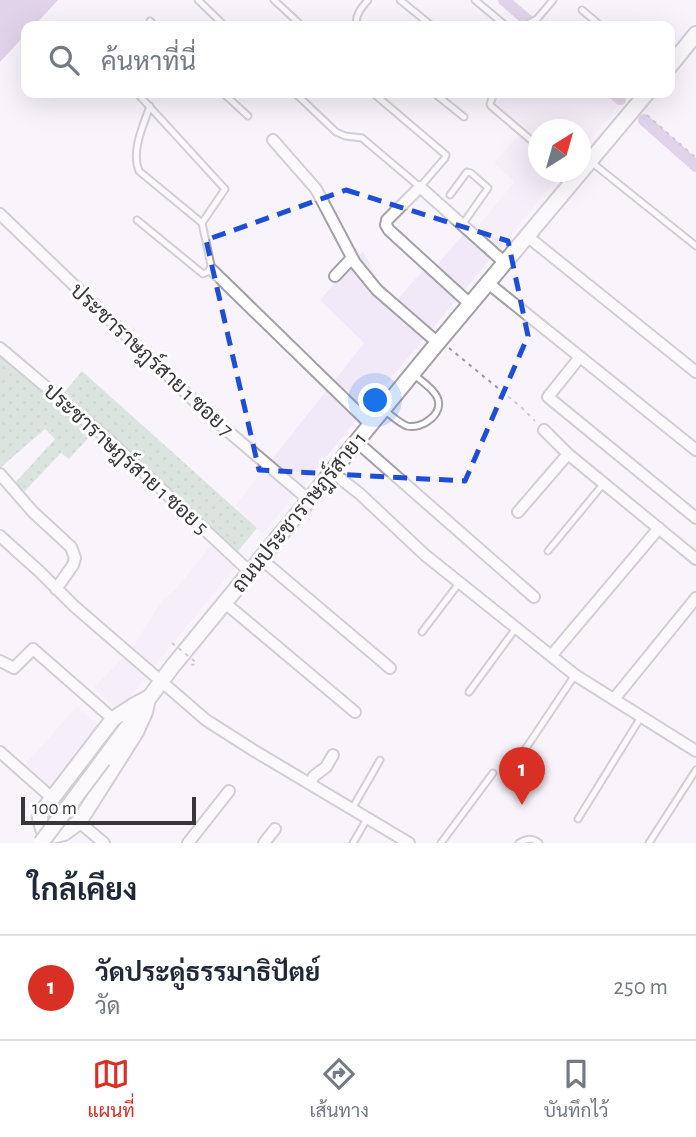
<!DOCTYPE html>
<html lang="th">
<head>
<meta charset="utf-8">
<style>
  body { margin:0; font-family:"Alegreya Sans",Sarabun,sans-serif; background:#f6f6f7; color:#1f2937 }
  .compass { position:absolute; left:528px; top:119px; width:63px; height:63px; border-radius:50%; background:#fff; box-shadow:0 7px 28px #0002; rotate:37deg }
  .scale { position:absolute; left:21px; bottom:18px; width:175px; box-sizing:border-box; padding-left:7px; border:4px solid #383639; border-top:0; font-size:19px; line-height:24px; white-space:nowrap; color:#383639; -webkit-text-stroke:5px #fff; paint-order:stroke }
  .you { position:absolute; left:376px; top:401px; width:24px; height:24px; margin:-18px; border:5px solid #fff; border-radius:50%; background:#1a73e8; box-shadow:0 0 0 10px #1a73e833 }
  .badge { display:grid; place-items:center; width:46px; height:46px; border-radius:50%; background:#d93025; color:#fff; font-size:23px; font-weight:700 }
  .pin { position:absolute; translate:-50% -58px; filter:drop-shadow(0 2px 4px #0008) }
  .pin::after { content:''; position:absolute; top:37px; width:24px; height:21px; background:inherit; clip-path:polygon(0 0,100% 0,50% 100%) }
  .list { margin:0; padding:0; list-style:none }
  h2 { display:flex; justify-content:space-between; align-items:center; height:91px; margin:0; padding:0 28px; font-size:30px }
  h2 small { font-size:23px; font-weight:400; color:#747a83 }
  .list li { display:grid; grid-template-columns:46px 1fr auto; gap:21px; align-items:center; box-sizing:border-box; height:105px; padding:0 28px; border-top:2px solid #e0e1e3 }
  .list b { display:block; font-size:26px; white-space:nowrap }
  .list p { margin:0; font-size:23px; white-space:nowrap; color:#747a83 }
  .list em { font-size:23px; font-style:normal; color:#747a83 }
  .icon { flex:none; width:38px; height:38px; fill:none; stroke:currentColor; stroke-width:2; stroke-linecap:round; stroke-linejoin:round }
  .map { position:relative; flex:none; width:696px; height:843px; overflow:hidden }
  .search { position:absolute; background:#fff; box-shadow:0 7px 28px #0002; left:21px; right:21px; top:21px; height:77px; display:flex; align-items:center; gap:18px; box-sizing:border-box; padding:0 24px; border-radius:14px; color:#747a83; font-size:26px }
  .sheet { height:196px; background:#fff }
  nav { display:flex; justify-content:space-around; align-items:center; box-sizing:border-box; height:98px; border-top:2px solid #e0e1e3; background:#fff; font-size:19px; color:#747a83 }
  nav a { display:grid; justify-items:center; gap:4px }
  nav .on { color:#d93025 }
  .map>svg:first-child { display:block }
  .built { fill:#f2e9f8 }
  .grass { fill:url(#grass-dots) }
  .water { fill:#c4acd3 }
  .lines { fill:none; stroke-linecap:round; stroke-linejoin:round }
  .canal { stroke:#c4acd3; stroke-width:12 }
  .service-casing { stroke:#a4a0a7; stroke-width:9 }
  .minor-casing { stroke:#a4a0a7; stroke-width:14 }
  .secondary-casing { stroke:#a4a0a7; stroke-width:18 }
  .path { stroke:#9b979d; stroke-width:2; stroke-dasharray:3.5 5; stroke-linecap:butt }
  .service { stroke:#fff; stroke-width:5 }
  .minor { stroke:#fff; stroke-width:10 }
  .secondary { stroke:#fff; stroke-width:14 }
  .secondary-bridge-casing { stroke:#a4a0a7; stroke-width:18; stroke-linecap:butt }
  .path-bridge { stroke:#9b979d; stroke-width:2; stroke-dasharray:3.5 5; stroke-linecap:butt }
  .secondary-bridge { stroke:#fff; stroke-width:14 }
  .marked { fill:none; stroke:#1d4ed8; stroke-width:5; stroke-dasharray:14 9; stroke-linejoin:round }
  .labels { text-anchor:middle; stroke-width:6; stroke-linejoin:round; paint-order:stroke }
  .street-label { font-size:21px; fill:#383639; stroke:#fff }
</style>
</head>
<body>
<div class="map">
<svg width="696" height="843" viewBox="0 0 696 843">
  <defs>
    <pattern id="grass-dots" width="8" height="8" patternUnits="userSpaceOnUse" patternTransform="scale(1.75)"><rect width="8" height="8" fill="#b9d1be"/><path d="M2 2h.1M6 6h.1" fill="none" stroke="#a0b4a4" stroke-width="1.8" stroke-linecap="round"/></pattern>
  </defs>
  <rect width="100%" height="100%" fill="#f9f4fc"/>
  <path class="built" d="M 505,93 L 609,93 L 621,103 L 581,151 L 580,130 L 538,130 L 538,172 L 563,172 L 376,396 L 263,534 L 235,506 L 364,343 L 320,300 L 363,251 L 380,284 L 397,300 L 431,261 L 437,265 L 469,227 L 474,231 L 514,182 L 494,163 L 523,130 L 495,105 Z
    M 212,544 L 236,566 L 117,713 L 94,687 L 131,650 L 162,600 L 175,590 Z
    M 77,706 L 101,728 L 52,795 L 22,768 Z"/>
  <path class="grass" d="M 9,346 L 63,394 L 82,371 L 257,528 L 230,561 L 93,433 L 69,459 L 61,453 L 24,492 L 15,483 L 55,439 L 45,429 L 0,468 L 0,357 Z"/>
  <path class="water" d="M 0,0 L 58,0 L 34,26 L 26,26 L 26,34 L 0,62 Z"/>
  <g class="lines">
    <path class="canal" d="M 504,0 L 534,26
      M 613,93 L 620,99
      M 644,120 L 696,166"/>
    <defs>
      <path id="service" d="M 198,0 L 225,26
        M 274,0 L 302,26
        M 400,0 L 432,26
        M 475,0 L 505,25 L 512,26
        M 582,10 L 601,26
        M 150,21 L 155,26
        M 357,26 C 354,16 362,7 368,0
        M 524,26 L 537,19 L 553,0
        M 223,93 L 248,116
        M 295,93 L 336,132 L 345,136 L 362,138 L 420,187 L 445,158 L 446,155 L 373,93
        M 434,93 L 464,117
        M 494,93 L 490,104 L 491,106 L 538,146
        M 150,106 C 143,126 131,151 139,171 L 202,223
        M 590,161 L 696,246
        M 450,195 L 467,172 L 471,173 L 488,188 L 462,225
        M 137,220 L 203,274 L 212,270 L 202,223 L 225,189 L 137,93
        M 384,410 C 391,415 399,423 407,426 C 422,430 445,413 437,397 C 432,387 421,381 413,374
        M 548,551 L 604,483
        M 422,632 L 460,582
        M 469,692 L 516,628
        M 518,760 L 575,675
        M 352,809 L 380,760
        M 578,819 L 641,717
        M 353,843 L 367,819
        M 441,843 L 493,773
        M 519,843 C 526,839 532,837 539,843
        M 649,843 L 696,770"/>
      <path id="minor" d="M 273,140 L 316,189 L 355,263 L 377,290 L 438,343
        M 0,214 L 209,415 L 309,500
        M 527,236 L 696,372
        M 212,270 L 371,425
        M 335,276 L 352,258
        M 488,283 L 696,450
        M 470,304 L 389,230 L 386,225 L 387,220 L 420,187 L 505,263
        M 0,348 L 110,441 L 250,572
        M 580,357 L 548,397 L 696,518
        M 544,430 L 568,454 L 696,559
        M 357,442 L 534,597
        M 332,472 L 360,494 L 425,555 L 575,675 L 696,751
        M 0,474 L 33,512 L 71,547 L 75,558 L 73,565 L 56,589
        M 518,512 L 568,454
        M 0,536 L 40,572 L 74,606 L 206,720 L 253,750 L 409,843
        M 261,559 L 390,668
        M 225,603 L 355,712
        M 551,656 L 659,528
        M 0,661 L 14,668 L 33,649 L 113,719
        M 614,699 L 696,598
        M 0,752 L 52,798
        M 310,784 L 314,776 L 326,767 L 333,755
        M 79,822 L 104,843
        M 188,843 L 229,791
        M 264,843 L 275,829"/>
      <path id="secondary" d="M 670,66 L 696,34
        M 148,698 L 145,712 L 136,732 L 79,822 L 64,833 L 52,836 L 43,829 L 40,818 L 41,813 L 113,719 L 133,706 Z
        M 103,760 L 172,667 L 435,346 L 647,93"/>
    </defs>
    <use href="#service" class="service-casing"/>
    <use href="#minor" class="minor-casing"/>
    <use href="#secondary" class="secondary-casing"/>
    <path class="path" d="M 647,115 L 696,158
      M 449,348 L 521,407 L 535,421
      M 191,665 L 198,664"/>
    <use href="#service" class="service"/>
    <use href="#minor" class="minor"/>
    <use href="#secondary" class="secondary"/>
    <defs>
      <path id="secondary-bridge" d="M 41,843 L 103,760"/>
    </defs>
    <use href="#secondary-bridge" class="secondary-bridge-casing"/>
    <path class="path-bridge" d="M 172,643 L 198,664"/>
    <use href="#secondary-bridge" class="secondary-bridge"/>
  </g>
  <path d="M0 0H696V843H0ZM 346,190 L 508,241 L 528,336 L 465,481 L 259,470 L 206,240 Z" fill="#f9f4fc" fill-opacity=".55" fill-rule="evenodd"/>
  <path class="marked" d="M 346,190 L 508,241 L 528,336 L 465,481 L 259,470 L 206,240 Z"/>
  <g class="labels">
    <g class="street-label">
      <text transform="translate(152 360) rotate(43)" y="7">ประชาราษฎร์สาย 1 ซอย 7</text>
      <text transform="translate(126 459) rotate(42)" y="7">ประชาราษฎร์สาย 1 ซอย 5</text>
      <text transform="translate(299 512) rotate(-51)" y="7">ถนนประชาราษฎร์สาย 1</text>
    </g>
  </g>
</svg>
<svg class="compass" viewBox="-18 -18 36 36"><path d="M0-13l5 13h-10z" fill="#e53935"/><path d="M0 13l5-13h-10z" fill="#747a83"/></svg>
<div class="scale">100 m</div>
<div class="you"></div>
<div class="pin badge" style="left:522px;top:805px">1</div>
<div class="search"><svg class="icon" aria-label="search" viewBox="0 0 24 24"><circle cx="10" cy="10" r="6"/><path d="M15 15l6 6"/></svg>ค้นหาที่นี่</div>
</div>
<section class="sheet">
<h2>ใกล้เคียง<small></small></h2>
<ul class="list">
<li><span class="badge">1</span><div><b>วัดประดู่ธรรมาธิปัตย์</b><p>วัด</p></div><em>250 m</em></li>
</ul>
</section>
<nav>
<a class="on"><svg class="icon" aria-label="map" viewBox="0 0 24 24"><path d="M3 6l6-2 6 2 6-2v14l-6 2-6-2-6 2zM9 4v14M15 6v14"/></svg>แผนที่</a>
<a><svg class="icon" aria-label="directions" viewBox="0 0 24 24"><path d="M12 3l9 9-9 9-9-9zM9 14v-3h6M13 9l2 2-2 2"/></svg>เส้นทาง</a>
<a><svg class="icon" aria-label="saved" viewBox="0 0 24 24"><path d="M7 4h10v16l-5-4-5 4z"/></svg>บันทึกไว้</a>
</nav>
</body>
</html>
